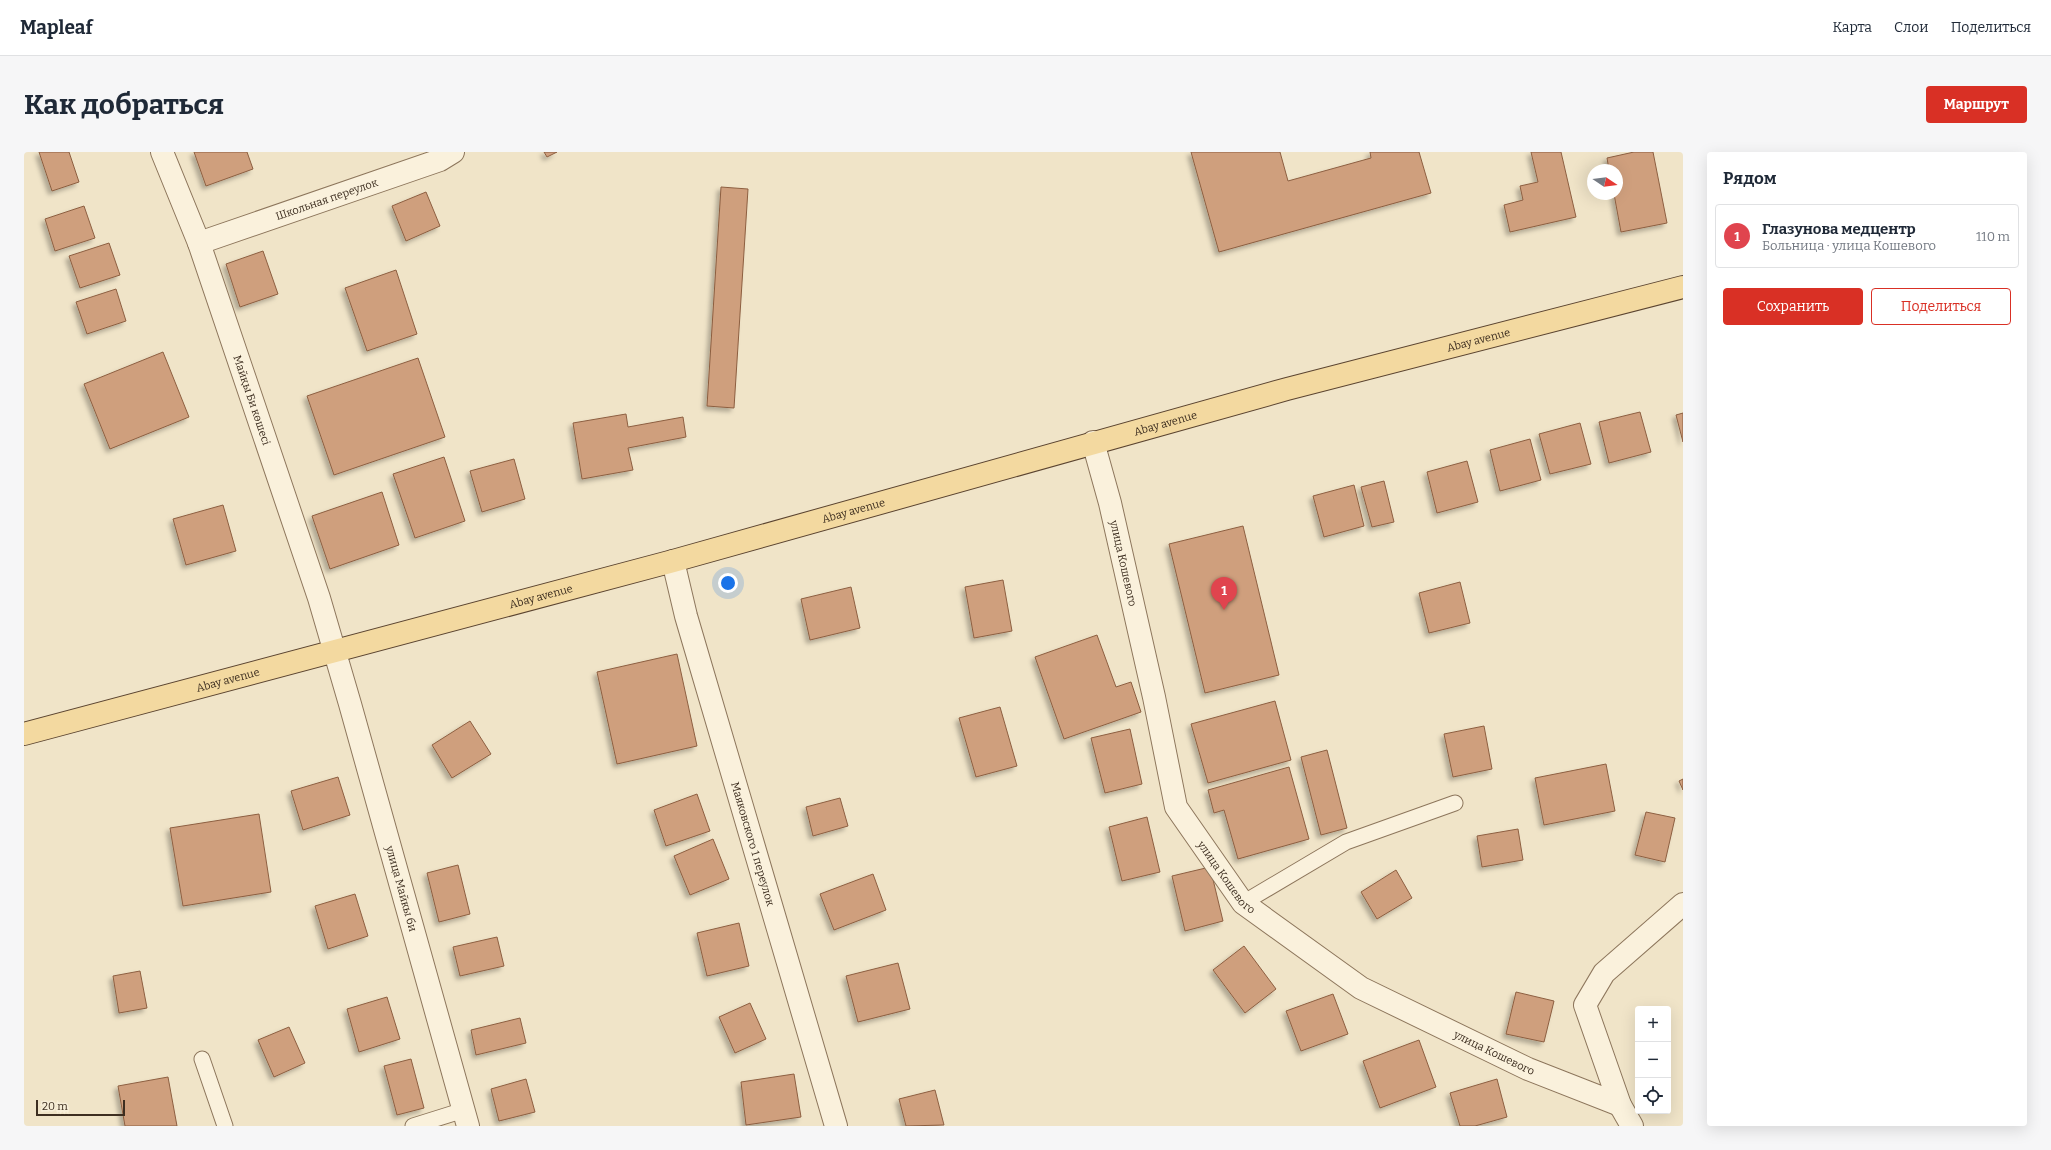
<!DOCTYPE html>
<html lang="ru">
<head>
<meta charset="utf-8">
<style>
  body { margin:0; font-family:Bitter,serif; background:#f6f6f7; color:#1f2937 }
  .controls { position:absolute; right:12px; bottom:12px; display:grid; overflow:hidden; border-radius:4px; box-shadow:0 4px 16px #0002 }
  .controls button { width:36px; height:36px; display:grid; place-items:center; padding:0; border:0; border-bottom:1px solid #e0e1e3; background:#fff; color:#1f2937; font:20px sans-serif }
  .compass { position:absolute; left:1563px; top:12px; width:36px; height:36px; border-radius:50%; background:#fff; box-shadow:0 4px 16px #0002; rotate:103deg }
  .scale { position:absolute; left:12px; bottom:10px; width:89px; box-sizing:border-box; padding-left:4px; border:2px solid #3d2e20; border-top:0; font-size:11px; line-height:14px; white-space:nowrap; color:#3d2e20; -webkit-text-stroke:3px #f7eed8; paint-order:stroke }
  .you { position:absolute; left:704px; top:431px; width:14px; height:14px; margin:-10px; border:3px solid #fff; border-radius:50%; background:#1a73e8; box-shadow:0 0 0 6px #1a73e833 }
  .badge { display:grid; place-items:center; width:26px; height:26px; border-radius:50%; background:#d93025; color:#fff; font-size:13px; font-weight:700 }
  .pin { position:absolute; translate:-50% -33px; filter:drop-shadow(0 1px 2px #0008) }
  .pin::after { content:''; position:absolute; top:21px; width:14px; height:12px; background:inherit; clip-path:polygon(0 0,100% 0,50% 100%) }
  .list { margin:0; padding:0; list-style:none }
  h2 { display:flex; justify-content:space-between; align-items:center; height:52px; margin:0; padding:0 16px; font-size:17px }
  h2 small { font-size:13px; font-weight:400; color:#747a83 }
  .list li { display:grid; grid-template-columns:26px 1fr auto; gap:12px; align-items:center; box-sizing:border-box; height:64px; margin:0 8px 8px; padding:0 8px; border:1px solid #e0e1e3; border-radius:4px }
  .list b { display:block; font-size:15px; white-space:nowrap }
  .list p { margin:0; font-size:13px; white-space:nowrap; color:#747a83 }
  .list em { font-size:13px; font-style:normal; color:#747a83 }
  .actions { display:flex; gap:8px; padding:12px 16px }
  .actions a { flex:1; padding:9px 0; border:1px solid #d93025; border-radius:4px; text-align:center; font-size:14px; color:#d93025 }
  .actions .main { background:#d93025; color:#fff }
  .icon { flex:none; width:22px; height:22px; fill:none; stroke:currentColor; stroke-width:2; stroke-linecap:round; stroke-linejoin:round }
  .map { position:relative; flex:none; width:1659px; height:974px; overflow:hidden; border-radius:4px }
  header { display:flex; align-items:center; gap:24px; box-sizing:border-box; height:56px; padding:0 20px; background:#fff; border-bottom:1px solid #e0e1e3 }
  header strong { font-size:19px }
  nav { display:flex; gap:22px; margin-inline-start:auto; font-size:14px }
  .intro { display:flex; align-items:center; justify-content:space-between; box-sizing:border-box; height:96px; padding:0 24px }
  h1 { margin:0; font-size:28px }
  .button { padding:10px 18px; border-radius:4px; background:#d93025; color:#fff; font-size:14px; font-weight:700 }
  main { display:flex; gap:24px; padding:0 24px }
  aside { flex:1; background:#fff; border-radius:4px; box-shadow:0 4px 16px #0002 }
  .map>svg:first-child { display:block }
  .building { fill:#cf9f7d; stroke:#8d5f41; filter:url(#shadow) }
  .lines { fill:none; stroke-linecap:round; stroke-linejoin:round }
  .service-casing { stroke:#8d765c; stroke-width:17 }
  .minor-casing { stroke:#8d765c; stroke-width:24 }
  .primary-casing { stroke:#5b4430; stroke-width:24 }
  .service { stroke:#faf1dc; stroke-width:15 }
  .minor { stroke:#faf1dc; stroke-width:22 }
  .primary { stroke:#f3d9a0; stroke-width:22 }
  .labels { text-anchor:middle; stroke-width:4; stroke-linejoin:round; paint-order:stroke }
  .street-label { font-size:11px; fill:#3d2e20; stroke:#f7eed8 }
</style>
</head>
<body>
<header>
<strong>Mapleaf</strong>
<nav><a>Карта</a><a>Слои</a><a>Поделиться</a></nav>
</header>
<div class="intro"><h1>Как добраться</h1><a class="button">Маршрут</a></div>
<main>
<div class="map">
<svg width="1659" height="974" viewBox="0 0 1659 974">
  <defs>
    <filter id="shadow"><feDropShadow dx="-3.5" dy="3.5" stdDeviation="2" flood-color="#0004"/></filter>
  </defs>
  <rect width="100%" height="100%" fill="#f0e4c8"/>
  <path class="building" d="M 15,0 L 45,0 L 55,30 L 28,39 Z
    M 170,0 L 223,0 L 229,17 L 182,34 Z
    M 520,0 L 533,0 L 523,5 Z
    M 1167,0 L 1256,0 L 1264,29 L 1347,6 L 1346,0 L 1395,0 L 1407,41 L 1195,100 Z
    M 1507,0 L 1537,0 L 1552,65 L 1486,80 L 1480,53 L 1499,48 L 1496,34 L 1514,30 Z
    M 1610,0 L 1629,0 L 1643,71 L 1597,80 L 1590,42 L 1593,42 L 1593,18 L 1585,18 L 1583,6 Z
    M 697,35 L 724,37 L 710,256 L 683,254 Z
    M 402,40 L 416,74 L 382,89 L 368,54 Z
    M 60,54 L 71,86 L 31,99 L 21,67 Z
    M 85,91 L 96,123 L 56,136 L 45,104 Z
    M 239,99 L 254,142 L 216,155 L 202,112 Z
    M 372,118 L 393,182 L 343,199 L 321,136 Z
    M 92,137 L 102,169 L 63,182 L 52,150 Z
    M 139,200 L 165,265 L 86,297 L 60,232 Z
    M 394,206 L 421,285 L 310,323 L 283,244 Z
    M 1616,260 L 1627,300 L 1585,311 L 1575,270 Z
    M 1659,261 L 1659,290 L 1652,263 Z
    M 602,262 L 604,275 L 659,265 L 662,285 L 604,296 L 609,318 L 558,327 L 549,271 Z
    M 1556,271 L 1567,312 L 1526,322 L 1515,282 Z
    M 1506,287 L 1517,328 L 1476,339 L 1466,298 Z
    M 420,305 L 441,369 L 391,386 L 369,322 Z
    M 490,307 L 501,347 L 458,360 L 446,319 Z
    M 1443,309 L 1454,350 L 1413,361 L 1403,320 Z
    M 1360,329 L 1370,370 L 1348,375 L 1337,335 Z
    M 1330,333 L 1340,374 L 1300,385 L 1289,344 Z
    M 358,340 L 375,393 L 306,417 L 288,364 Z
    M 199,353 L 212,399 L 162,413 L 149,367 Z
    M 1219,374 L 1255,523 L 1181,541 L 1145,392 Z
    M 979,428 L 988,479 L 950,486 L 941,435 Z
    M 1436,430 L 1446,471 L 1405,481 L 1395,441 Z
    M 827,435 L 836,476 L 786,488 L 777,447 Z
    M 1073,483 L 1092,535 L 1107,530 L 1117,560 L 1040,587 L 1011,505 Z
    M 653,502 L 673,594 L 593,612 L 573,520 Z
    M 1251,549 L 1267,608 L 1184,631 L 1167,572 Z
    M 976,555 L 993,614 L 952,625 L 935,566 Z
    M 446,569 L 467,602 L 428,626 L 408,593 Z
    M 1460,574 L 1468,617 L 1429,625 L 1420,582 Z
    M 1106,577 L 1118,632 L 1081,641 L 1067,586 Z
    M 1303,598 L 1323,676 L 1297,683 L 1277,605 Z
    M 1582,612 L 1591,659 L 1520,673 L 1511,626 Z
    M 1265,615 L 1285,687 L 1214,707 L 1200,658 L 1190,661 L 1184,638 Z
    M 314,625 L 326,663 L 279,678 L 267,639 Z
    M 1659,627 L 1659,638 L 1655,629 Z
    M 673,642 L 686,679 L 642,694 L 630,658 Z
    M 816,646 L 824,674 L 789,684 L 782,655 Z
    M 1622,660 L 1651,666 L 1641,710 L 1611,703 Z
    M 235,662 L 247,740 L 159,754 L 146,676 Z
    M 1123,665 L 1136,720 L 1098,729 L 1085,675 Z
    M 1494,677 L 1499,708 L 1458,715 L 1453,684 Z
    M 689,687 L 705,727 L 666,743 L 650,704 Z
    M 434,713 L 446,762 L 415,770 L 403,721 Z
    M 1186,715 L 1199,769 L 1161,779 L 1148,724 Z
    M 1372,718 L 1388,746 L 1353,767 L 1337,740 Z
    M 849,722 L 862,758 L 810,778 L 796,742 Z
    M 331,742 L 344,784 L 304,797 L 291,754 Z
    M 715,771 L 725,814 L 683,824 L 673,781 Z
    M 473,785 L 480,814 L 436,824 L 429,795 Z
    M 1220,794 L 1252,837 L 1221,861 L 1189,818 Z
    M 874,811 L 886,857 L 834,870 L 822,824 Z
    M 116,819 L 123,856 L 95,861 L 89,824 Z
    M 1492,840 L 1530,849 L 1520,890 L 1482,882 Z
    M 1309,842 L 1324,882 L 1277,899 L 1262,859 Z
    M 363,845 L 376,887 L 335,900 L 323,857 Z
    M 726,851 L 742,887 L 711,901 L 695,865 Z
    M 496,866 L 502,891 L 452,903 L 447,878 Z
    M 265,875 L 281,911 L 250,925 L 234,888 Z
    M 1395,888 L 1412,935 L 1356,956 L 1339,909 Z
    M 387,907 L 400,956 L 373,963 L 360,914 Z
    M 770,922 L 777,965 L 722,973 L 717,930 Z
    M 144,925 L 153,974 L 101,974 L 94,934 Z
    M 502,927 L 511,960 L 475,969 L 467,937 Z
    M 1473,927 L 1483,965 L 1451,974 L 1436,974 L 1426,941 Z
    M 911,938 L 920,973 L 882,974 L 875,947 Z"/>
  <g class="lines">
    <defs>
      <path id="service" d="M 1219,751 L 1322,690 L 1431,651
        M 178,907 L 201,974
        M 389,974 L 440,958"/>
      <g id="minor">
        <path id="s1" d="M 138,0 L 175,91 L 295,446 L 326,552 L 444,974"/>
        <path id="s2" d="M 175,91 L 416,8 L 429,0"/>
        <path id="s3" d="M 1069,290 L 1086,351 L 1130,545 L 1152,655 L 1219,751 L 1337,836 L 1504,917 L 1596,953 L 1561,853 L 1580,821 L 1659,752"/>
        <path id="s4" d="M 649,409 L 662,464 L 812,974"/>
        <path d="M 1596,953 L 1608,974"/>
      </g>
      <g id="primary">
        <path id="s5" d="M 0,582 L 649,409 L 1263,237 L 1659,135"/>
      </g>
    </defs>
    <use href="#service" class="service-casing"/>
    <use href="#minor" class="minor-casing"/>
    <use href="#primary" class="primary-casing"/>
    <use href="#service" class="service"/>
    <use href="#minor" class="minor"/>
    <use href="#primary" class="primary"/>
  </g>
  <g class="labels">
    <g class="street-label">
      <text dy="4" stroke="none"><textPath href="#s2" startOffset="135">Школьная переулок</textPath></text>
      <text dy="4" stroke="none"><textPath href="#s5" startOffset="1507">Abay avenue</textPath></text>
      <text dy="4" stroke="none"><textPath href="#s1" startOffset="264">Майқы Би көшесі</textPath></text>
      <text dy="4" stroke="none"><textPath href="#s5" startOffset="1183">Abay avenue</textPath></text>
      <text dy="4" stroke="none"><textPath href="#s5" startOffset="859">Abay avenue</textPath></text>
      <text dy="4" stroke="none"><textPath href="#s3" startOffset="125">улица Кошевого</textPath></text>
      <text dy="4" stroke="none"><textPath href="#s5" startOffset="535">Abay avenue</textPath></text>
      <text dy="4" stroke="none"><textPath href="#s5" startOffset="211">Abay avenue</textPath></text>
      <text dy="4" stroke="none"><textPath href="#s4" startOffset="294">Маяковского 1 переулок</textPath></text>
      <text dy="4" stroke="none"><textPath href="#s3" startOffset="461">улица Кошевого</textPath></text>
      <text dy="4" stroke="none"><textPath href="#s1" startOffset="775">улица Майкы би</textPath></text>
      <text dy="4" stroke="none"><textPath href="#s3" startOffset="785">улица Кошевого</textPath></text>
    </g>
  </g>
</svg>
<div class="controls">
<button>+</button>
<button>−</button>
<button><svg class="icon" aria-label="locate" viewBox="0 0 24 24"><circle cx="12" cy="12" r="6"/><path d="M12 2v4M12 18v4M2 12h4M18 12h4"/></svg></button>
</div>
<svg class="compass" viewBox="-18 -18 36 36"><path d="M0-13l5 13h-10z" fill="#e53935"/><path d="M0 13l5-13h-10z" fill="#747a83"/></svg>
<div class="scale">20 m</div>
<div class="you"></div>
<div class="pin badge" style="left:1200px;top:458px;background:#e0444e">1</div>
</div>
<aside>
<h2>Рядом<small></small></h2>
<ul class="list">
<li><span class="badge" style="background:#e0444e">1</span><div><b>Глазунова медцентр</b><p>Больница · улица Кошевого</p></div><em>110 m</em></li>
</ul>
<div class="actions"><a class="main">Сохранить</a><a>Поделиться</a></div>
</aside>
</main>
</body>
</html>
